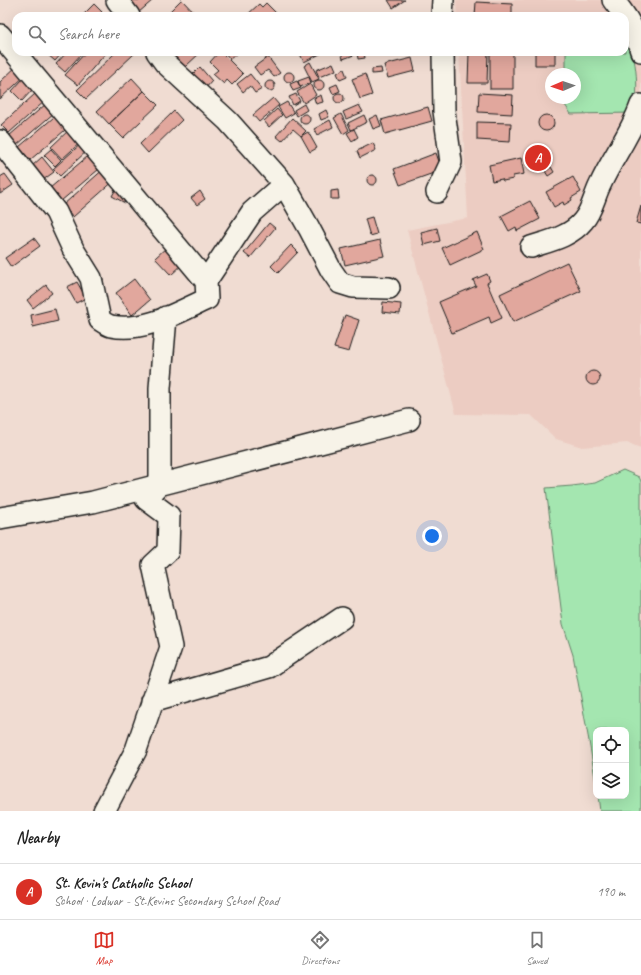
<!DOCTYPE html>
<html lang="en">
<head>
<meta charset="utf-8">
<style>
  body { margin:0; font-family:Caveat,sans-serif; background:#f6f6f6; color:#222 }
  .controls { position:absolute; right:12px; bottom:12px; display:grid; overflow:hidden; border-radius:8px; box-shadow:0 4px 16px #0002 }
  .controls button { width:36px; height:36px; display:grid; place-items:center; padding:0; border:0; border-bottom:1px solid #e0e0e0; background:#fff; color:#222; font:20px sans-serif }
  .compass { position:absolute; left:545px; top:68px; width:36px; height:36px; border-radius:50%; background:#fff; box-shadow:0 4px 16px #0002; rotate:268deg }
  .you { position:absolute; left:432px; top:536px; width:14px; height:14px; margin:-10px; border:3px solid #fff; border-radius:50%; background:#1a73e8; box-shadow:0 0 0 6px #1a73e833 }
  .badge { display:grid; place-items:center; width:26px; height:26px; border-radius:50%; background:#d93025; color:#fff; font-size:13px; font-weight:700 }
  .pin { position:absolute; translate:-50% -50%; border:2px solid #fff; box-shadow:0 1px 4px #0006 }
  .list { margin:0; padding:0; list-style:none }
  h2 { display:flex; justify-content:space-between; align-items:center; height:52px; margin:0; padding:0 16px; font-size:17px }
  h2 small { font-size:13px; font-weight:400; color:#767676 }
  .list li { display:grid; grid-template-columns:26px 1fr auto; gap:12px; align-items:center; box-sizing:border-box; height:56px; padding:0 16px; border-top:1px solid #e0e0e0 }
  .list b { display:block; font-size:15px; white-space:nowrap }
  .list p { margin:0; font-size:13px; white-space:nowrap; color:#767676 }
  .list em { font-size:13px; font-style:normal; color:#767676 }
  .icon { flex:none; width:22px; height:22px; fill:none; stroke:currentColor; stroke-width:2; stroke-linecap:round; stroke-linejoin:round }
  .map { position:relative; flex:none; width:641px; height:811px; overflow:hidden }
  .search { position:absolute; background:#fff; box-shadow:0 4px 16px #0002; left:12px; right:12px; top:12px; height:44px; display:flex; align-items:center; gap:10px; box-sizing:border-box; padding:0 14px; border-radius:12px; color:#767676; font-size:15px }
  .sheet { height:108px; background:#fff }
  nav { display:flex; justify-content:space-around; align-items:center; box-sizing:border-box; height:56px; border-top:1px solid #e0e0e0; background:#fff; font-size:11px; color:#767676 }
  nav a { display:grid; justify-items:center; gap:2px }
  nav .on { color:#d93025 }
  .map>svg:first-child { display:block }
  .built { fill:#ecccc2; fill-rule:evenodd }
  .green { fill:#a4e6b0; stroke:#608166 }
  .building { fill:#e1a79d; stroke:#1c1c1c }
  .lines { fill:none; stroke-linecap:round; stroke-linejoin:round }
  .minor-casing { stroke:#1c1c1c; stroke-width:24 }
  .minor { stroke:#f7f3e8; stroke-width:21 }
</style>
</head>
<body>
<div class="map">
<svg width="641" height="811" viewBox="0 0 641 811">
  <rect width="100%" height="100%" fill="#f0dcd2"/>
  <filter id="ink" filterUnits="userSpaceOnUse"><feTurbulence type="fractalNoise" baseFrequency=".025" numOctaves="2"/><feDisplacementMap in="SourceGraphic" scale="8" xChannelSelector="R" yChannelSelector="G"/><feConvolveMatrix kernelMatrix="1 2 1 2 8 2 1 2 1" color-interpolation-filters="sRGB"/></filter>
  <g filter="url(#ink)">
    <path class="built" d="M 456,0 L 641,0 L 641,448 L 627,443 L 582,447 L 556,439 L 531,415 L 456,414 L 407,230 L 468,218 L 459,52 L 625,52 L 625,16 L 457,16 ZM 551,74 L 575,74 L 575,98 L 551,98 Z"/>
    <path class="green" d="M 625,28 C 635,53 641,87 633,113 L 571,114 L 565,105 L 565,98 L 575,98 L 575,74 L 566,74 L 566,52 L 625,52 Z
      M 623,470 L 639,477 L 641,481 L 641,811 L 600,811 L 598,796 L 626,796 L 626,730 L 596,730 L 596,784 L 589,741 L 573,655 L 563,624 L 546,488 L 572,486 L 595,483 Z"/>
    <path class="building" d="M 128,0 L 153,0 L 138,13 Z
      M 181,0 L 182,0 L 197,16 L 175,16 L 170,11 Z
      M 388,0 L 405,0 L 393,8 Z
      M 476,2 L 512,4 L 512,16 L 475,16 Z
      M 266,3 L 279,16 L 246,16 L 259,4 L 262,7 Z
      M 94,4 L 102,12 L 98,16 L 82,16 Z
      M 48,52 L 63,52 L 55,61 L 47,54 Z
      M 67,52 L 83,52 L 65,72 L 56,64 Z
      M 86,52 L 107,52 L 78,85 L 65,75 Z
      M 116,52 L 132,52 L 134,54 L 86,99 L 77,90 Z
      M 170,52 L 201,52 L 185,67 Z
      M 219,52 L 221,52 L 243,74 L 232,85 L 227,80 L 224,84 L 213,74 L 218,70 L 210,62 Z
      M 224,52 L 239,52 L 230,59 Z
      M 299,52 L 324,52 L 304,62 Z
      M 341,52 L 353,52 L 354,55 L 343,59 Z
      M 357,52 L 364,52 L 365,58 L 358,59 Z
      M 469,52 L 488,52 L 487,83 L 468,83 Z
      M 490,52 L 513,52 L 513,89 L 490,89 Z
      M 535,52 L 555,52 L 555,65 L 535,65 Z
      M 268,57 L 280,73 L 274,77 L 268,70 L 260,75 L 254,67 Z
      M 412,58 L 415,71 L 388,78 L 384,65 Z
      M 310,62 L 319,79 L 312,82 L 304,66 Z
      M 20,63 L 28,73 L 0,99 L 0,82 Z
      M 333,63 L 336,70 L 319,77 L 316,70 Z
      M 200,67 L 212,81 L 204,90 L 191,76 Z
      M 33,68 L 44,77 L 22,101 L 12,91 Z
      M 381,68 L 382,73 L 372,74 L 372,69 Z
      M 344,69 L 347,77 L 340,80 L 337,73 Z
      M284 77a5 5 0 1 1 10 0a5 5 0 1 1-10 0Z
      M 250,74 L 262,89 L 255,93 L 250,86 L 243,92 L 237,84 Z
      M 365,74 L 372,95 L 360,99 L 352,79 Z
      M 309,77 L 311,83 L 300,87 L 298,81 Z
      M 132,78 L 144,91 L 109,124 L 97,111 Z
      M314 85a5 5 0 1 1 10 0a5 5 0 1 1-10 0Z
      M 297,81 L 301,88 L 293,91 L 290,84 Z
      M265 86a5 5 0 1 1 10 0a5 5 0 1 1-10 0Z
      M 47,83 L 55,92 L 9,133 L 1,125 Z
      M 310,84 L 316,95 L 304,103 L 297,92 Z
      M 337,84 L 340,91 L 333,94 L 330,87 Z
      M 144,91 L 158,105 L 123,138 L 109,124 Z
      M 479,93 L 513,95 L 512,114 L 478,112 Z
      M334 98a5 5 0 1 1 10 0a5 5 0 1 1-10 0Z
      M 296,94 L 300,101 L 293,105 L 289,97 Z
      M 321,95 L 323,102 L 316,104 L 314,98 Z
      M 54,97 L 62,106 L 17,145 L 9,136 Z
      M 273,98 L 279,105 L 259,122 L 253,115 Z
      M 287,102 L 294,113 L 285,118 L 278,107 Z
      M 304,104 L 307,110 L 297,116 L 294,110 Z
      M 359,105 L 363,112 L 346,119 L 343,112 Z
      M 67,106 L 78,119 L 30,160 L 19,147 Z
      M 428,107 L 432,121 L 385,134 L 381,120 Z
      M 277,109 L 282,115 L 269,127 L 264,121 Z
      M 326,110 L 329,117 L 321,120 L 319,114 Z
      M 174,111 L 182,120 L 148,153 L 140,144 Z
      M 341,114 L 349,130 L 343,134 L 334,118 Z
      M300 119a5 5 0 1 1 10 0a5 5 0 1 1-10 0Z
      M 364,115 L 367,122 L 351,130 L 348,123 Z
      M 377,115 L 381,126 L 373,129 L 369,119 Z
      M538 123a8 8 0 1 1 16 0a8 8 0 1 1-16 0Z
      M 292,118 L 306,131 L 301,136 L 293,129 L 282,141 L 276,136 Z
      M 330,120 L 333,127 L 317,135 L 314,129 Z
      M 477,122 L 511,123 L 510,142 L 477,140 Z
      M 71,128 L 82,141 L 62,159 L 51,147 Z
      M 354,129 L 358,137 L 352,141 L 347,133 Z
      M 308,132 L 317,148 L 310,152 L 301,136 Z
      M 84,141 L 90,148 L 60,176 L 53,169 Z
      M 373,143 L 376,150 L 360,158 L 357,151 Z
      M 100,146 L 111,159 L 61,201 L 50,188 Z
      M 51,149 L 61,160 L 55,166 L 44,155 Z
      M 436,153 L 442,170 L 400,185 L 394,169 Z
      M 42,157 L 54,172 L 43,180 L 32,166 Z
      M 521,158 L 524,174 L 513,176 L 513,179 L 503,181 L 502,179 L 492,181 L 489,165 Z
      M 114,160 L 124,172 L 73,217 L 63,205 Z
      M 551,167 L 554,172 L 548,176 L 545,171 Z
      M 5,174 L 13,185 L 0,194 L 0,177 Z
      M367 180a5 5 0 1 1 10 0a5 5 0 1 1-10 0Z
      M 573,177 L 581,192 L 571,198 L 572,200 L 564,205 L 563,202 L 554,207 L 546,192 Z
      M 121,180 L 134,188 L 125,203 L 112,196 Z
      M 338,190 L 339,199 L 331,199 L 331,191 Z
      M 200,191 L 205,199 L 197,205 L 191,198 Z
      M 530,201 L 540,219 L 517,231 L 516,227 L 509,231 L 501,216 Z
      M 641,206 L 641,224 L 636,223 Z
      M 372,217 L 377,234 L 370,236 L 365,219 Z
      M 269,223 L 275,228 L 250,258 L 244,253 Z
      M 437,228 L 440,241 L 424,245 L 421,232 Z
      M 477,232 L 484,249 L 450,265 L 442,248 Z
      M 34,238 L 40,246 L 11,267 L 5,258 Z
      M 380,240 L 384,256 L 345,265 L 341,249 Z
      M 291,245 L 298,252 L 278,273 L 271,266 Z
      M 168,246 L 184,263 L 171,275 L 155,258 Z
      M 567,262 L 581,291 L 513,322 L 500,294 Z
      M 487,274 L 490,281 L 487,283 L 502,318 L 491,323 L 489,317 L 452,333 L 439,302 L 476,286 L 473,280 Z
      M 134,279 L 150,300 L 132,315 L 116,293 Z
      M 77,282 L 86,298 L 76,303 L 67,287 Z
      M 46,285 L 52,293 L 33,308 L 27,300 Z
      M 383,302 L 401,304 L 400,314 L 382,312 Z
      M 55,309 L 58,321 L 33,327 L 31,315 Z
      M 345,315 L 359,320 L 349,352 L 334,348 Z
      M586 378a7 7 0 1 1 14 0a7 7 0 1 1-14 0Z"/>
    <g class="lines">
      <defs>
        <path id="minor" d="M 117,0 L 129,16
          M 613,0 C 626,15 636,31 641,51
          M 442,16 L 443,0
          M 0,35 L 206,281
          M 157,52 L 165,63 L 228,121 L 284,184 L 309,228 L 331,270 L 340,283 L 353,287 L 389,288
          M 0,141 L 56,212 L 73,249 L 91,278 L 100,320 C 103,322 107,325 111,326 C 144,333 178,312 207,299 L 206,281 L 252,212 L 284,184
          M 437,192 L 451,162 L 444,111 L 443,52
          M 531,247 C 549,241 570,237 583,221 C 592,211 594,197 600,185 C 612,158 631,134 641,105
          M 0,518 L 93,502 L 409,420
          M 152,701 L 269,667 L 342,618
          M 104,811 L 136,750 L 171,647 L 153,565 L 168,551 L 169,516 L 146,499 L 160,484 L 160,388 L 166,317"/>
      </defs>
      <use href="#minor" class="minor-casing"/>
      <use href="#minor" class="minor"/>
    </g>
  </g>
</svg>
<div class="controls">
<button><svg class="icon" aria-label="locate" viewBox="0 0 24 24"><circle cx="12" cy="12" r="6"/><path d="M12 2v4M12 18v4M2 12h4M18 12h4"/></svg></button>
<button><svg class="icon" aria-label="layers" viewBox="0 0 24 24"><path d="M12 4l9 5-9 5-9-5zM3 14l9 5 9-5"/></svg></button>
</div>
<svg class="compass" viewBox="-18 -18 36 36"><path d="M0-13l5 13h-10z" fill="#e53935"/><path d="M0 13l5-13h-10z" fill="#767676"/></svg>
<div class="you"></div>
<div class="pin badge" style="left:538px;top:158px">A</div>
<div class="search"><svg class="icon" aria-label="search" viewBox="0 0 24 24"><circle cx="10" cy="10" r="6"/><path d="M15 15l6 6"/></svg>Search here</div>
</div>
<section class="sheet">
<h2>Nearby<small></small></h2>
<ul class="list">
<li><span class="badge">A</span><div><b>St. Kevin's Catholic School</b><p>School · Lodwar - St.Kevins Secondary School Road</p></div><em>190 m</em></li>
</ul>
</section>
<nav>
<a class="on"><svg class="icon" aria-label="map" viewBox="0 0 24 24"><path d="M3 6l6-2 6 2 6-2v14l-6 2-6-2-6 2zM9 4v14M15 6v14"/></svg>Map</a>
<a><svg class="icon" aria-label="directions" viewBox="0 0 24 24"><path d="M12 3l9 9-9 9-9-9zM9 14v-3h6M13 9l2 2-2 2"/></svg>Directions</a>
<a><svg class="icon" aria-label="saved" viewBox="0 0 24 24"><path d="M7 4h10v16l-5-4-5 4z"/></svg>Saved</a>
</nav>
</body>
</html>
